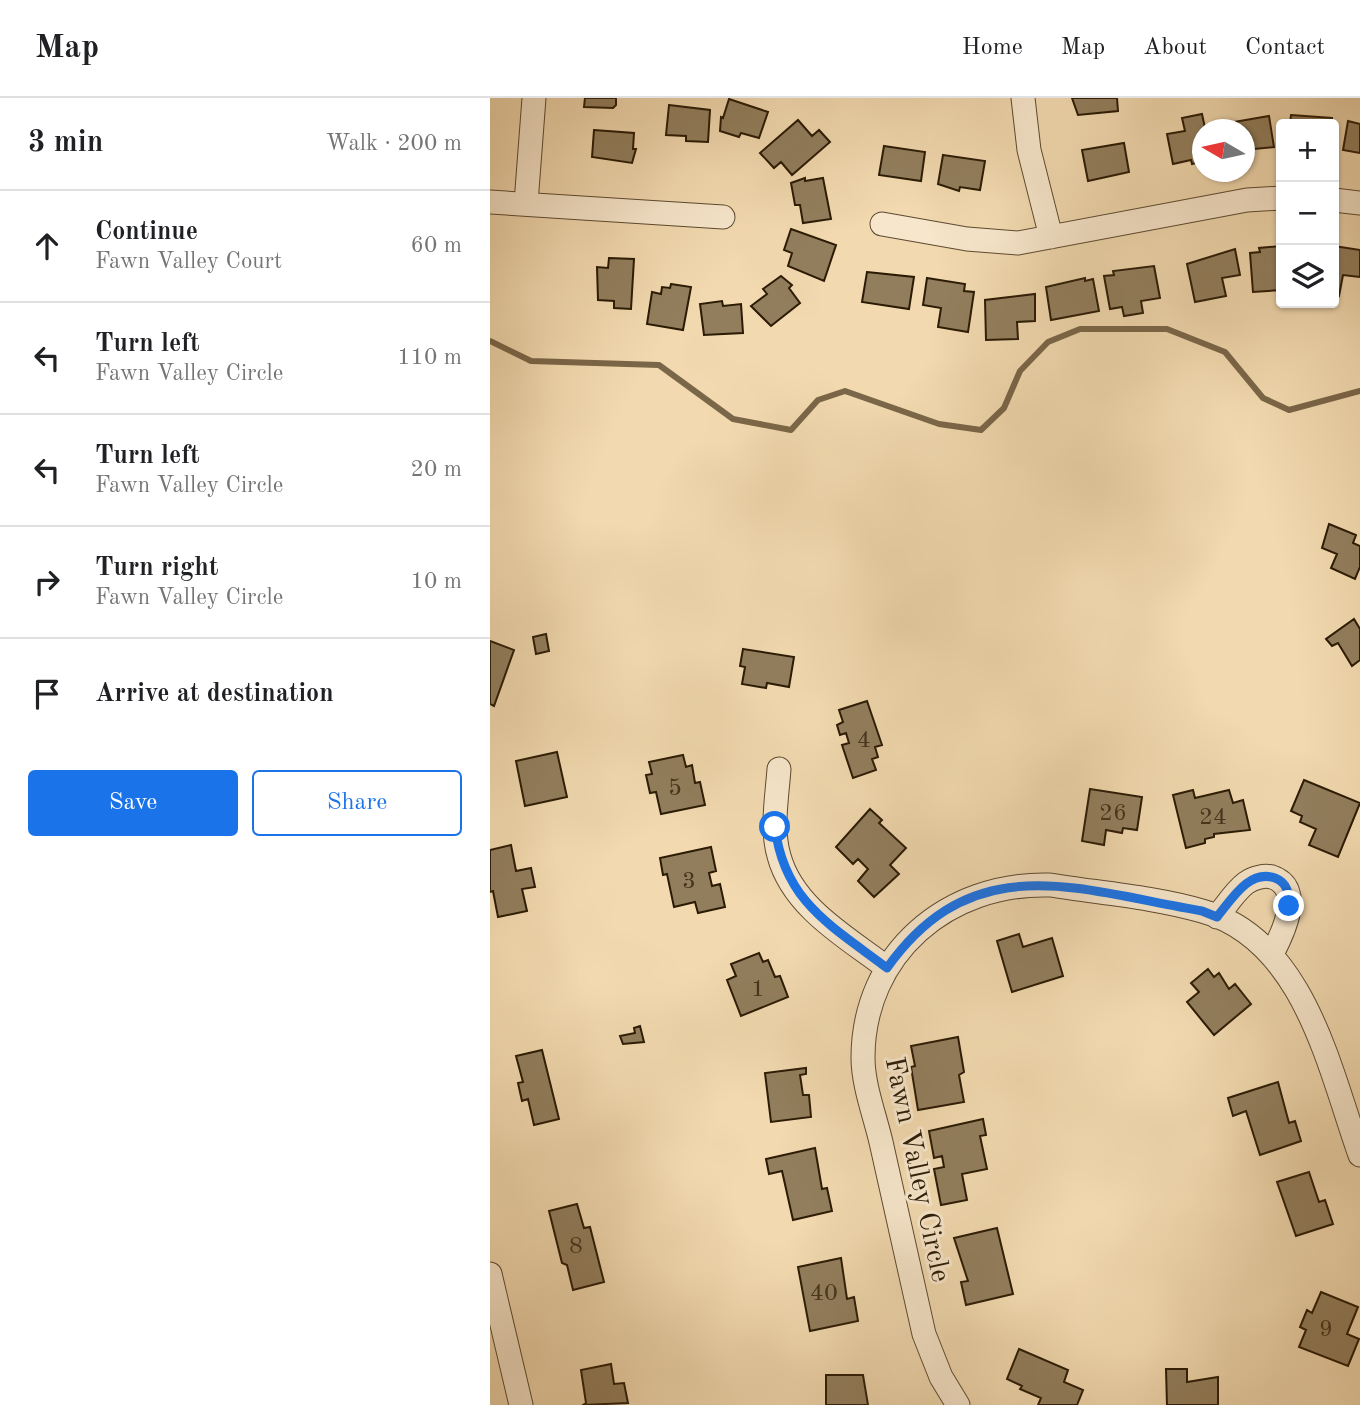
<!DOCTYPE html>
<html lang="en">
<head>
<meta charset="utf-8">
<style>
  body { margin:0; font-family:"Old Standard TT",serif; background:#f6f6f6; color:#202124 }
  .controls { position:absolute; right:21px; top:21px; display:grid; overflow:hidden; border-radius:7px; box-shadow:0 2px 5px #0004 }
  .controls button { width:63px; height:63px; display:grid; place-items:center; padding:0; border:0; border-bottom:2px solid #e0e0e0; background:#fff; color:#202124; font:35px sans-serif }
  .compass { position:absolute; left:702px; top:21px; width:63px; height:63px; border-radius:50%; background:#fff; box-shadow:0 2px 5px #0004; rotate:279deg }
  .stop { position:absolute; width:21px; height:21px; margin:-16px; border:5px solid #1a73e8; border-radius:50%; background:#fff }
  .stop.end { background:#1a73e8; border-color:#fff; box-shadow:0 2px 7px #0008 }
  .list { margin:0; padding:0; list-style:none }
  h2 { display:flex; justify-content:space-between; align-items:center; height:91px; margin:0; padding:0 28px; font-size:30px }
  h2 small { font-size:23px; font-weight:400; color:#757577 }
  .list li { display:grid; grid-template-columns:46px 1fr auto; gap:21px; align-items:center; box-sizing:border-box; height:112px; padding:0 28px; border-top:2px solid #e0e0e0 }
  .list b { display:block; font-size:26px; white-space:nowrap }
  .list p { margin:0; font-size:23px; white-space:nowrap; color:#757577 }
  .list em { font-size:23px; font-style:normal; color:#757577 }
  .actions { display:flex; gap:14px; padding:21px 28px }
  .actions a { flex:1; padding:16px 0; border:2px solid #1a73e8; border-radius:7px; text-align:center; font-size:24px; color:#1a73e8 }
  .actions .main { background:#1a73e8; color:#fff }
  .icon { flex:none; width:38px; height:38px; fill:none; stroke:currentColor; stroke-width:2; stroke-linecap:round; stroke-linejoin:round }
  .map { position:relative; flex:none; width:870px; height:1307px; overflow:hidden }
  header { display:flex; align-items:center; gap:42px; box-sizing:border-box; height:98px; padding:0 35px; background:#fff; border-bottom:2px solid #e0e0e0 }
  header strong { font-size:33px }
  nav { display:flex; gap:38px; margin-inline-start:auto; font-size:24px }
  main { display:flex }
  aside { flex:1; background:#fff }
  .map>svg:first-child { display:block }
  .lines { fill:none; stroke-linecap:round; stroke-linejoin:round }
  .stream { stroke:#7a6648; stroke-width:6 }
  .building { fill:#927e5d; stroke:#2b1b05; stroke-width:2 }
  .minor-casing { stroke:#5d4a30; stroke-width:25 }
  .minor { stroke:#f7e6cb; stroke-width:23 }
  .route { stroke:#1a73e8; stroke-width:9 }
  .labels { text-anchor:middle; stroke-width:6; stroke-linejoin:round; paint-order:stroke }
  .number-label { font-size:24px; fill:#45341b }
  .street-label { font-size:28px; fill:#2b1b05; stroke:#f7e6cb }
</style>
</head>
<body>
<header>
<strong>Map</strong>
<nav><a>Home</a><a>Map</a><a>About</a><a>Contact</a></nav>
</header>
<main>
<aside>
<h2>3 min<small>Walk · 200 m</small></h2>
<ul class="list">
<li><svg class="icon" aria-label="ahead" viewBox="0 0 24 24"><path d="M12 20V5M6 11l6-6 6 6"/></svg><div><b>Continue</b><p>Fawn Valley Court</p></div><em>60 m</em></li>
<li><svg class="icon" aria-label="left" viewBox="0 0 24 24"><path d="M17 20v-9H6M10 6l-5 5 5 5"/></svg><div><b>Turn left</b><p>Fawn Valley Circle</p></div><em>110 m</em></li>
<li><svg class="icon" aria-label="left" viewBox="0 0 24 24"><path d="M17 20v-9H6M10 6l-5 5 5 5"/></svg><div><b>Turn left</b><p>Fawn Valley Circle</p></div><em>20 m</em></li>
<li><svg class="icon" aria-label="right" viewBox="0 0 24 24"><path d="M7 20v-9h11M14 6l5 5-5 5"/></svg><div><b>Turn right</b><p>Fawn Valley Circle</p></div><em>10 m</em></li>
<li><svg class="icon" aria-label="arrive" viewBox="0 0 24 24"><path d="M6 21V4h12l-3 4 3 4H6"/></svg><div><b>Arrive at destination</b></div></li>
</ul>
<div class="actions"><a class="main">Save</a><a>Share</a></div>
</aside>
<div class="map">
<svg width="870" height="1307" viewBox="0 0 870 1307">
  <rect width="100%" height="100%" fill="#f2d9af"/>
  <filter id="stains"><feTurbulence type="fractalNoise" baseFrequency=".00286" numOctaves="4"/><feColorMatrix values="0 0 0 0 .2 0 0 0 0 .09 0 0 0 0 .02 0 0 0 .5 -.17"/></filter>
  <radialGradient id="worn" r=".72"><stop offset=".6" stop-color="#630" stop-opacity="0"/><stop offset="1" stop-color="#630" stop-opacity=".3"/></radialGradient>
  <g class="lines">
    <path class="stream" d="M 0,243 L 41,263 L 169,267 L 243,321 L 301,332 L 328,302 L 355,293 L 449,326 L 491,332 L 514,310 L 530,273 L 558,244 L 590,231 L 677,231 L 735,254 L 773,300 L 799,312 L 870,293"/>
  </g>
  <path class="building" d="M 95,0 L 126,0 L 126,7 L 123,10 L 94,9 Z
    M 582,0 L 627,0 L 628,13 L 588,17 Z
    M 239,1 L 278,14 L 269,40 L 251,35 L 249,39 L 230,33 L 231,19 L 233,20 Z
    M 179,7 L 220,12 L 218,44 L 196,43 L 196,38 L 176,37 Z
    M 712,16 L 715,30 L 718,32 L 712,32 L 711,64 L 702,66 L 701,62 L 683,66 L 677,36 L 695,33 L 692,20 Z
    M 801,17 L 842,20 L 842,26 L 800,26 Z
    M 779,18 L 784,49 L 754,52 L 754,32 L 739,32 L 738,25 Z
    M 308,22 L 322,38 L 329,32 L 340,44 L 302,77 L 291,64 L 284,70 L 270,55 Z
    M 858,23 L 870,26 L 870,55 L 853,52 Z
    M 104,32 L 144,35 L 143,51 L 146,51 L 142,65 L 102,59 Z
    M 634,45 L 639,74 L 598,83 L 592,52 Z
    M 394,48 L 435,54 L 431,83 L 389,77 Z
    M 453,57 L 495,63 L 490,92 L 470,89 L 469,93 L 448,86 Z
    M 315,80 L 315,83 L 333,80 L 341,121 L 313,125 L 310,107 L 305,107 L 301,85 Z
    M 301,131 L 346,147 L 334,183 L 298,168 L 302,155 L 294,152 Z
    M 791,148 L 791,192 L 763,194 L 760,155 L 770,154 L 769,150 Z
    M 844,148 L 870,152 L 870,179 L 853,177 L 849,198 L 844,197 Z
    M 745,151 L 750,177 L 732,180 L 736,198 L 705,204 L 697,166 Z
    M 119,160 L 144,161 L 141,211 L 124,210 L 124,203 L 108,202 L 107,169 L 118,170 Z
    M 664,168 L 670,200 L 651,203 L 653,215 L 634,218 L 632,209 L 620,211 L 614,178 L 624,177 L 623,173 Z
    M 377,174 L 424,179 L 419,211 L 372,204 Z
    M 291,178 L 302,187 L 299,190 L 310,205 L 281,228 L 261,208 L 277,196 L 273,191 Z
    M 437,180 L 475,186 L 474,193 L 484,194 L 478,234 L 448,229 L 451,210 L 433,207 Z
    M 595,180 L 595,183 L 603,181 L 609,213 L 561,222 L 556,189 Z
    M 181,186 L 201,189 L 193,232 L 157,226 L 162,194 L 171,196 L 172,189 L 180,190 Z
    M 545,196 L 545,223 L 527,224 L 528,241 L 496,242 L 495,202 Z
    M 232,203 L 233,208 L 251,206 L 253,235 L 214,237 L 210,206 Z
    M 839,426 L 866,437 L 863,445 L 870,448 L 870,469 L 865,481 L 841,470 L 847,456 L 832,450 Z
    M 864,521 L 870,531 L 870,562 L 862,568 L 848,545 L 842,548 L 836,541 Z
    M 56,536 L 59,553 L 46,556 L 43,539 Z
    M 0,543 L 24,552 L 4,608 L 0,606 Z
    M 253,551 L 304,559 L 299,589 L 277,585 L 276,590 L 252,586 L 255,569 L 250,568 Z
    M 377,603 L 392,647 L 385,649 L 388,659 L 382,661 L 386,672 L 363,680 L 352,647 L 359,645 L 356,635 L 350,637 L 347,627 L 353,624 L 349,612 Z
    M 67,654 L 77,699 L 35,708 L 26,663 Z
    M 193,657 L 196,669 L 202,667 L 205,685 L 210,684 L 215,707 L 171,716 L 166,694 L 160,695 L 156,677 L 162,676 L 159,664 Z
    M 814,682 L 870,705 L 848,759 L 819,747 L 826,731 L 810,724 L 812,718 L 801,713 Z
    M 600,691 L 652,699 L 647,732 L 633,730 L 632,735 L 616,732 L 614,747 L 592,743 Z
    M 703,692 L 705,700 L 739,692 L 743,705 L 753,702 L 760,732 L 724,736 L 724,739 L 715,741 L 715,745 L 696,750 L 683,697 Z
    M 380,711 L 392,722 L 389,725 L 416,750 L 400,767 L 409,776 L 384,799 L 368,783 L 378,771 L 368,761 L 363,766 L 346,749 Z
    M 21,747 L 26,773 L 41,770 L 45,789 L 32,791 L 37,813 L 8,819 L 3,793 L 0,794 L 0,752 Z
    M 221,749 L 226,773 L 219,775 L 222,788 L 230,786 L 235,809 L 208,815 L 205,804 L 184,809 L 177,776 L 173,777 L 170,760 Z
    M 529,836 L 533,849 L 562,840 L 573,878 L 522,894 L 507,843 Z
    M 269,855 L 273,864 L 278,862 L 285,879 L 290,878 L 298,899 L 251,918 L 237,882 L 246,878 L 241,866 Z
    M 718,871 L 724,879 L 729,875 L 739,891 L 745,886 L 761,906 L 724,937 L 697,904 L 709,894 L 701,885 Z
    M 150,928 L 154,944 L 133,946 L 130,938 L 145,935 L 144,930 Z
    M 468,939 L 474,974 L 469,977 L 474,1004 L 428,1012 L 421,969 L 425,968 L 421,948 Z
    M 52,952 L 69,1021 L 44,1027 L 38,1001 L 32,1003 L 28,985 L 33,984 L 26,958 Z
    M 316,970 L 316,976 L 310,977 L 313,997 L 319,997 L 321,1019 L 281,1024 L 275,975 Z
    M 788,984 L 799,1025 L 805,1023 L 811,1043 L 770,1057 L 756,1013 L 743,1018 L 738,1000 Z
    M 493,1021 L 496,1037 L 490,1038 L 497,1071 L 472,1076 L 477,1102 L 451,1107 L 444,1071 L 454,1069 L 452,1058 L 444,1060 L 439,1033 Z
    M 325,1050 L 332,1091 L 337,1090 L 342,1113 L 303,1122 L 292,1073 L 279,1076 L 276,1061 Z
    M 819,1074 L 829,1104 L 835,1102 L 843,1126 L 806,1138 L 787,1084 Z
    M 87,1106 L 94,1130 L 100,1129 L 114,1184 L 83,1192 L 77,1167 L 72,1165 L 59,1113 Z
    M 507,1130 L 523,1196 L 476,1207 L 471,1184 L 478,1183 L 464,1140 Z
    M 351,1160 L 357,1201 L 364,1199 L 368,1223 L 320,1233 L 308,1169 Z
    M 831,1194 L 868,1209 L 857,1236 L 869,1241 L 858,1268 L 809,1249 L 816,1232 L 810,1229 L 817,1212 L 822,1215 Z
    M 529,1251 L 578,1272 L 574,1284 L 593,1292 L 587,1307 L 548,1307 L 551,1300 L 530,1291 L 532,1288 L 517,1281 Z
    M 121,1266 L 124,1286 L 134,1285 L 138,1305 L 93,1307 L 96,1305 L 91,1272 Z
    M 676,1271 L 697,1271 L 697,1284 L 728,1279 L 728,1307 L 677,1307 Z
    M 336,1277 L 373,1277 L 378,1307 L 336,1307 Z"/>
  <g class="lines">
    <defs>
      <path id="minor" d="M 533,0 L 539,52 L 561,139
        M 844,102 L 870,105
        M 0,104 L 233,119
        M 36,105 L 44,0
        M 392,126 L 477,141 L 528,145 L 757,102 L 791,100
        M 289,671 C 287,699 281,731 289,758 C 303,810 358,840 397,870
        M 727,819 C 736,808 745,793 756,785 C 763,780 774,777 782,779 C 815,790 793,835 782,856
        M 0,1176 L 31,1307
        M 468,1307 L 451,1279 L 434,1236 C 420,1172 405,1108 391,1044 C 385,1018 373,987 373,960 C 373,855 458,784 560,787 C 610,795 664,799 712,813 C 814,841 839,970 870,1057"/>
    </defs>
    <use href="#minor" class="minor-casing"/>
    <use href="#minor" class="minor"/>
  </g>
  <g class="lines">
    <path class="route" d="M 285,729 C 294,804 342,828 397,870 C 484,748 588,792 712,813 L 727,819 C 742,801 759,771 785,780 C 798,785 799,796 799,808"/>
  </g>
  <g class="labels">
    <g class="number-label">
      <text x="374" y="649">4</text>
      <text x="185" y="697">5</text>
      <text x="623" y="722">26</text>
      <text x="723" y="726">24</text>
      <text x="199" y="790">3</text>
      <text x="268" y="898">1</text>
      <text x="86" y="1155">8</text>
      <text x="334" y="1202">40</text>
      <text x="836" y="1238">9</text>
    </g>
    <g class="street-label">
      <text transform="translate(429 1071) rotate(78)" y="10">Fawn Valley Circle</text>
    </g>
  </g>
  <rect width="100%" height="100%" filter="url(#stains)"/>
  <rect width="100%" height="100%" fill="url(#worn)"/>
</svg>
<div class="controls">
<button>+</button>
<button>−</button>
<button><svg class="icon" aria-label="layers" viewBox="0 0 24 24"><path d="M12 4l9 5-9 5-9-5zM3 14l9 5 9-5"/></svg></button>
</div>
<svg class="compass" viewBox="-18 -18 36 36"><path d="M0-13l5 13h-10z" fill="#e53935"/><path d="M0 13l5-13h-10z" fill="#757577"/></svg>
<div class="stop" style="left:285px;top:729px"></div>
<div class="stop end" style="left:799px;top:808px"></div>
</div>
</main>
</body>
</html>
